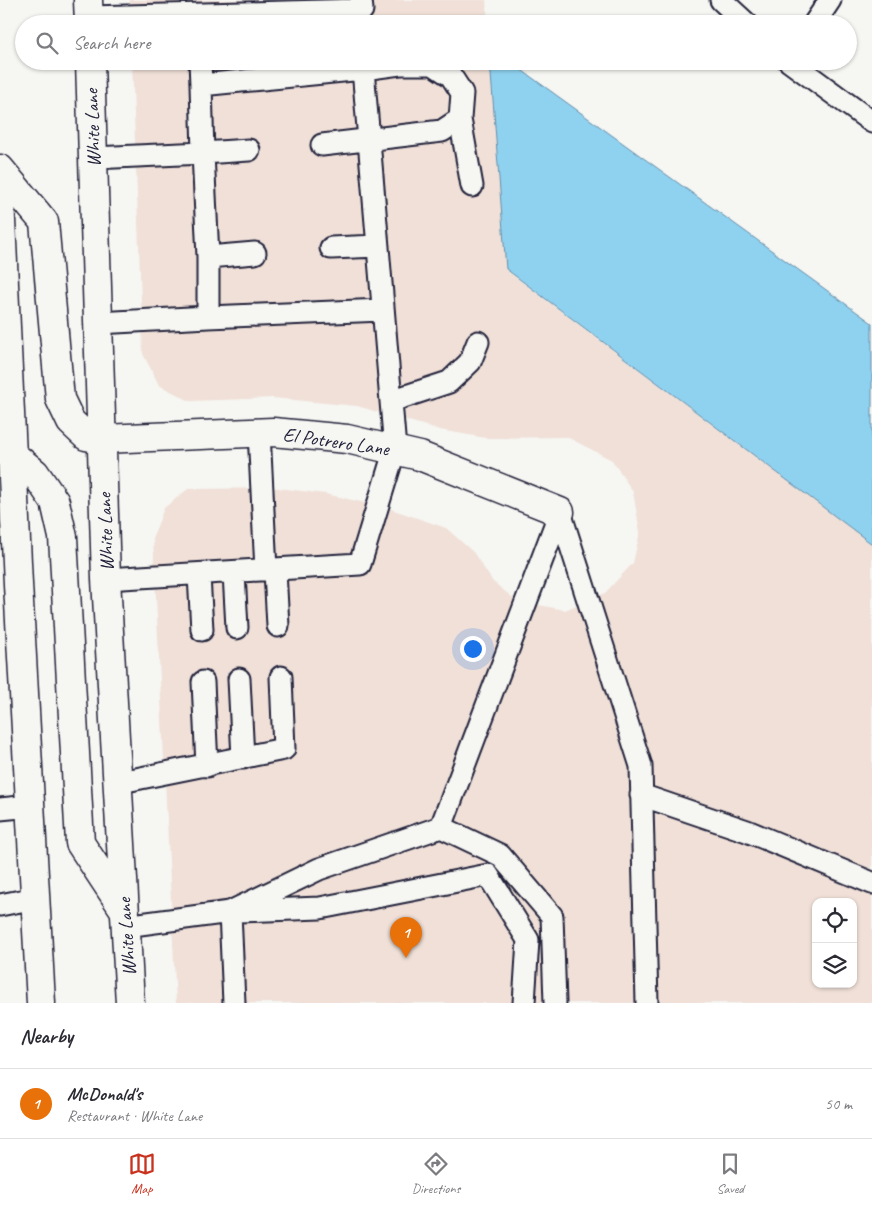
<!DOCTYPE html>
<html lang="en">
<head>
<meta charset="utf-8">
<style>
  body { margin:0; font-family:Caveat,sans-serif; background:#f7f7f7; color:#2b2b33 }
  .controls { position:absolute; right:15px; bottom:15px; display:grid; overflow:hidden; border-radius:10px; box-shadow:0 1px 4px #0004 }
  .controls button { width:45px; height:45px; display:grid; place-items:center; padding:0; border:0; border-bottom:1px solid #e1e1e2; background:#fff; color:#2b2b33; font:25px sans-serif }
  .you { position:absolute; left:472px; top:648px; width:18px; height:18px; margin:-12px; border:4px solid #fff; border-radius:50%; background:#1a73e8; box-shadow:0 0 0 8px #1a73e833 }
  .badge { display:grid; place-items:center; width:32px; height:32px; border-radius:50%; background:#c8321e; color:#fff; font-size:16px; font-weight:700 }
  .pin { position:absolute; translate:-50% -41px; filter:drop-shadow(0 1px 2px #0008) }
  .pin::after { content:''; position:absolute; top:26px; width:18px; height:15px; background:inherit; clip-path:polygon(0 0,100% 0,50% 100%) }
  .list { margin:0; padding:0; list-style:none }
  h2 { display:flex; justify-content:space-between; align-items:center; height:65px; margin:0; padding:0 20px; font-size:21px }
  h2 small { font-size:16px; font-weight:400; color:#7c7c81 }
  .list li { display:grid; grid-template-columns:32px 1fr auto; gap:15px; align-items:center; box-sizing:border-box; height:70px; padding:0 20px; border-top:1px solid #e1e1e2 }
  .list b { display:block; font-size:19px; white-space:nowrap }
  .list p { margin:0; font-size:16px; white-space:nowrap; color:#7c7c81 }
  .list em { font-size:16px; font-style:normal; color:#7c7c81 }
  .icon { flex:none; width:28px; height:28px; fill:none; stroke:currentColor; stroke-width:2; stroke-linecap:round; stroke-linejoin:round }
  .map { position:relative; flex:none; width:872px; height:1003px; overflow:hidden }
  .search { position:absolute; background:#fff; box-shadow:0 1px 4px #0004; left:15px; right:15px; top:15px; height:55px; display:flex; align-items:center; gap:12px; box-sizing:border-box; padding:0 18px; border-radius:28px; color:#7c7c81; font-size:19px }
  .sheet { height:135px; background:#fff }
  nav { display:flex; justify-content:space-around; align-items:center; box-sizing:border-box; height:70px; border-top:1px solid #e1e1e2; background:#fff; font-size:14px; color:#7c7c81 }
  nav a { display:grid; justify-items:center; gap:2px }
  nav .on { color:#c8321e }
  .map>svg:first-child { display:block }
  .built { fill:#f0e0d8; fill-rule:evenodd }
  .water { fill:#8fd2f0; stroke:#638ca8 }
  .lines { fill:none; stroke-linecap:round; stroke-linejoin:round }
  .service-casing { stroke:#22223b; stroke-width:25 }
  .minor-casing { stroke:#22223b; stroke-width:31 }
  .secondary-casing { stroke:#22223b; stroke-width:31 }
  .service { stroke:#f6f6f2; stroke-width:21 }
  .minor { stroke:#f6f6f2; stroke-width:28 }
  .secondary { stroke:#f6f6f2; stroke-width:28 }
  .labels { text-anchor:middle; stroke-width:4; stroke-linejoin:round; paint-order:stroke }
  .street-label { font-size:20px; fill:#22223b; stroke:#f6f6f2 }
</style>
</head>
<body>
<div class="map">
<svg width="872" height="1003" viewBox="0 0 872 1003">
  <rect width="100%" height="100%" fill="#f6f6f2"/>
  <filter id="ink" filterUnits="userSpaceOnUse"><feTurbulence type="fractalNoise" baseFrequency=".02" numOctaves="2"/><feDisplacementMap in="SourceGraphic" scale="10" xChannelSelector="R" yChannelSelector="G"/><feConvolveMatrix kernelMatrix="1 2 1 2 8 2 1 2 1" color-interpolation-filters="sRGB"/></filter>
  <g filter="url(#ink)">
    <path class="built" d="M 130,0 L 486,0 L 488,24 L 131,24 Z
      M 132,61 L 490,61 L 506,270 L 872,544 L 872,1003 L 176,1003 L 153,537 L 164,508 L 188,489 L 278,488 L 325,494 L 388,508 L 446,528 L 473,552 L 493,582 L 517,601 L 565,610 L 605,593 L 633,563 L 640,532 L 633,492 L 612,460 L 567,437 L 486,438 L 440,430 L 357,406 L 273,398 L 190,401 L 159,385 L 143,354 ZM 816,902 L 853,902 L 853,984 L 816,984 Z"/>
    <path class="water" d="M 490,61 L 509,61 L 872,323 L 872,544 L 506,269 Z"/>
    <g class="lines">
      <defs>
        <path id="service" d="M 721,0 L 747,24
          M 89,17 L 362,10 L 361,0
          M 814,24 L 830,0
          M 200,61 L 201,85
          M 789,61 L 872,122
          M 460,119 L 472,186
          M 322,145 L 442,131 L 460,119 L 462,93 L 451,76 L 433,64 L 400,64 L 363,69
          M 93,158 L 203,153 L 208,257 L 208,317 L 98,323
          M 331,248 L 378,246
          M 208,257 L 255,253
          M 208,317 L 383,310
          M 391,401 L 449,382 L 470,362 L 478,342
          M 259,432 L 266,570
          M 560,512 L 641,766 L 647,1003
          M 275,571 L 278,626
          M 234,573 L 237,628
          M 199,575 L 202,630
          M 106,579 L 360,564 L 395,449 L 363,69 L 201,85 L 203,153 L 249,150
          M 239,679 L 243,758
          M 203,682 L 207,766
          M 116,783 L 284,749 L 281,677
          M 641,795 L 747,831 L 872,883
          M 0,809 L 31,806
          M 441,827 L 500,855 L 552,916 L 555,1003
          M 0,905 L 36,898
          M 238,911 L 320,908 L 488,875 L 528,940 L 524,1003
          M 230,912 L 319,869 L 441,827 L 560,512
          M 125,926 L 230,912 L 234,1003"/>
        <path id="minor" d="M 102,439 L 273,432 L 347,439 L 420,456 L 560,512"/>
        <path id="secondary" d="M 88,0 L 89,24
          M 90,61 L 106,579 L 130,1003
          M 0,169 L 44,222 L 60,399 L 71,422 L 86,436 L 102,439
          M 0,199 L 18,584 L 41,1003
          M 12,454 L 35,473 L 55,502 L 63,537 L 80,843 L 123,908"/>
      </defs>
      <use href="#service" class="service-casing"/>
      <use href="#minor" class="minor-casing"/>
      <use href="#secondary" class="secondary-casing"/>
      <use href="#service" class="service"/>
      <use href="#minor" class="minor"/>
      <use href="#secondary" class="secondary"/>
    </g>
  </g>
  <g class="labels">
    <g class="street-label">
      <text transform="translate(92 128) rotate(-92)" y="7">White Lane</text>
      <text transform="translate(336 441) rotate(8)" y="7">El Potrero Lane</text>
      <text transform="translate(105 532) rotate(-92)" y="7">White Lane</text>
      <text transform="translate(126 937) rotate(-94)" y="7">White Lane</text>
    </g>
  </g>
</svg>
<div class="controls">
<button><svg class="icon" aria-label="locate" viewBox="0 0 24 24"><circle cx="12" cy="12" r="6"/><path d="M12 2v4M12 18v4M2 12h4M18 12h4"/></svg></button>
<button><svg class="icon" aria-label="layers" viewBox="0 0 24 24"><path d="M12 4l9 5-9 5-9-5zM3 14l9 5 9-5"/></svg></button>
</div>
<div class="you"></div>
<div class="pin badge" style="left:406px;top:958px;background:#e8710a">1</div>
<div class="search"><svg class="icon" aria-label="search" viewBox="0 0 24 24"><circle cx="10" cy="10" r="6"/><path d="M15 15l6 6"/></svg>Search here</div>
</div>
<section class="sheet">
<h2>Nearby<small></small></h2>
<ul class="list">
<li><span class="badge" style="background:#e8710a">1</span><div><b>McDonald's</b><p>Restaurant · White Lane</p></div><em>50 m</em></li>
</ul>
</section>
<nav>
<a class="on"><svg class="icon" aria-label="map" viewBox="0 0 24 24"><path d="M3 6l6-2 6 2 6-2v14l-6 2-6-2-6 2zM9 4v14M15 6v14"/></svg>Map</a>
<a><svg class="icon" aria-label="directions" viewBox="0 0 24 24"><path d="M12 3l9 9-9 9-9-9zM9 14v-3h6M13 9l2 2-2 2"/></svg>Directions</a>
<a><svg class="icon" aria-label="saved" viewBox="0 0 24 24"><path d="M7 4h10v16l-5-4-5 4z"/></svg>Saved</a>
</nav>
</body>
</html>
